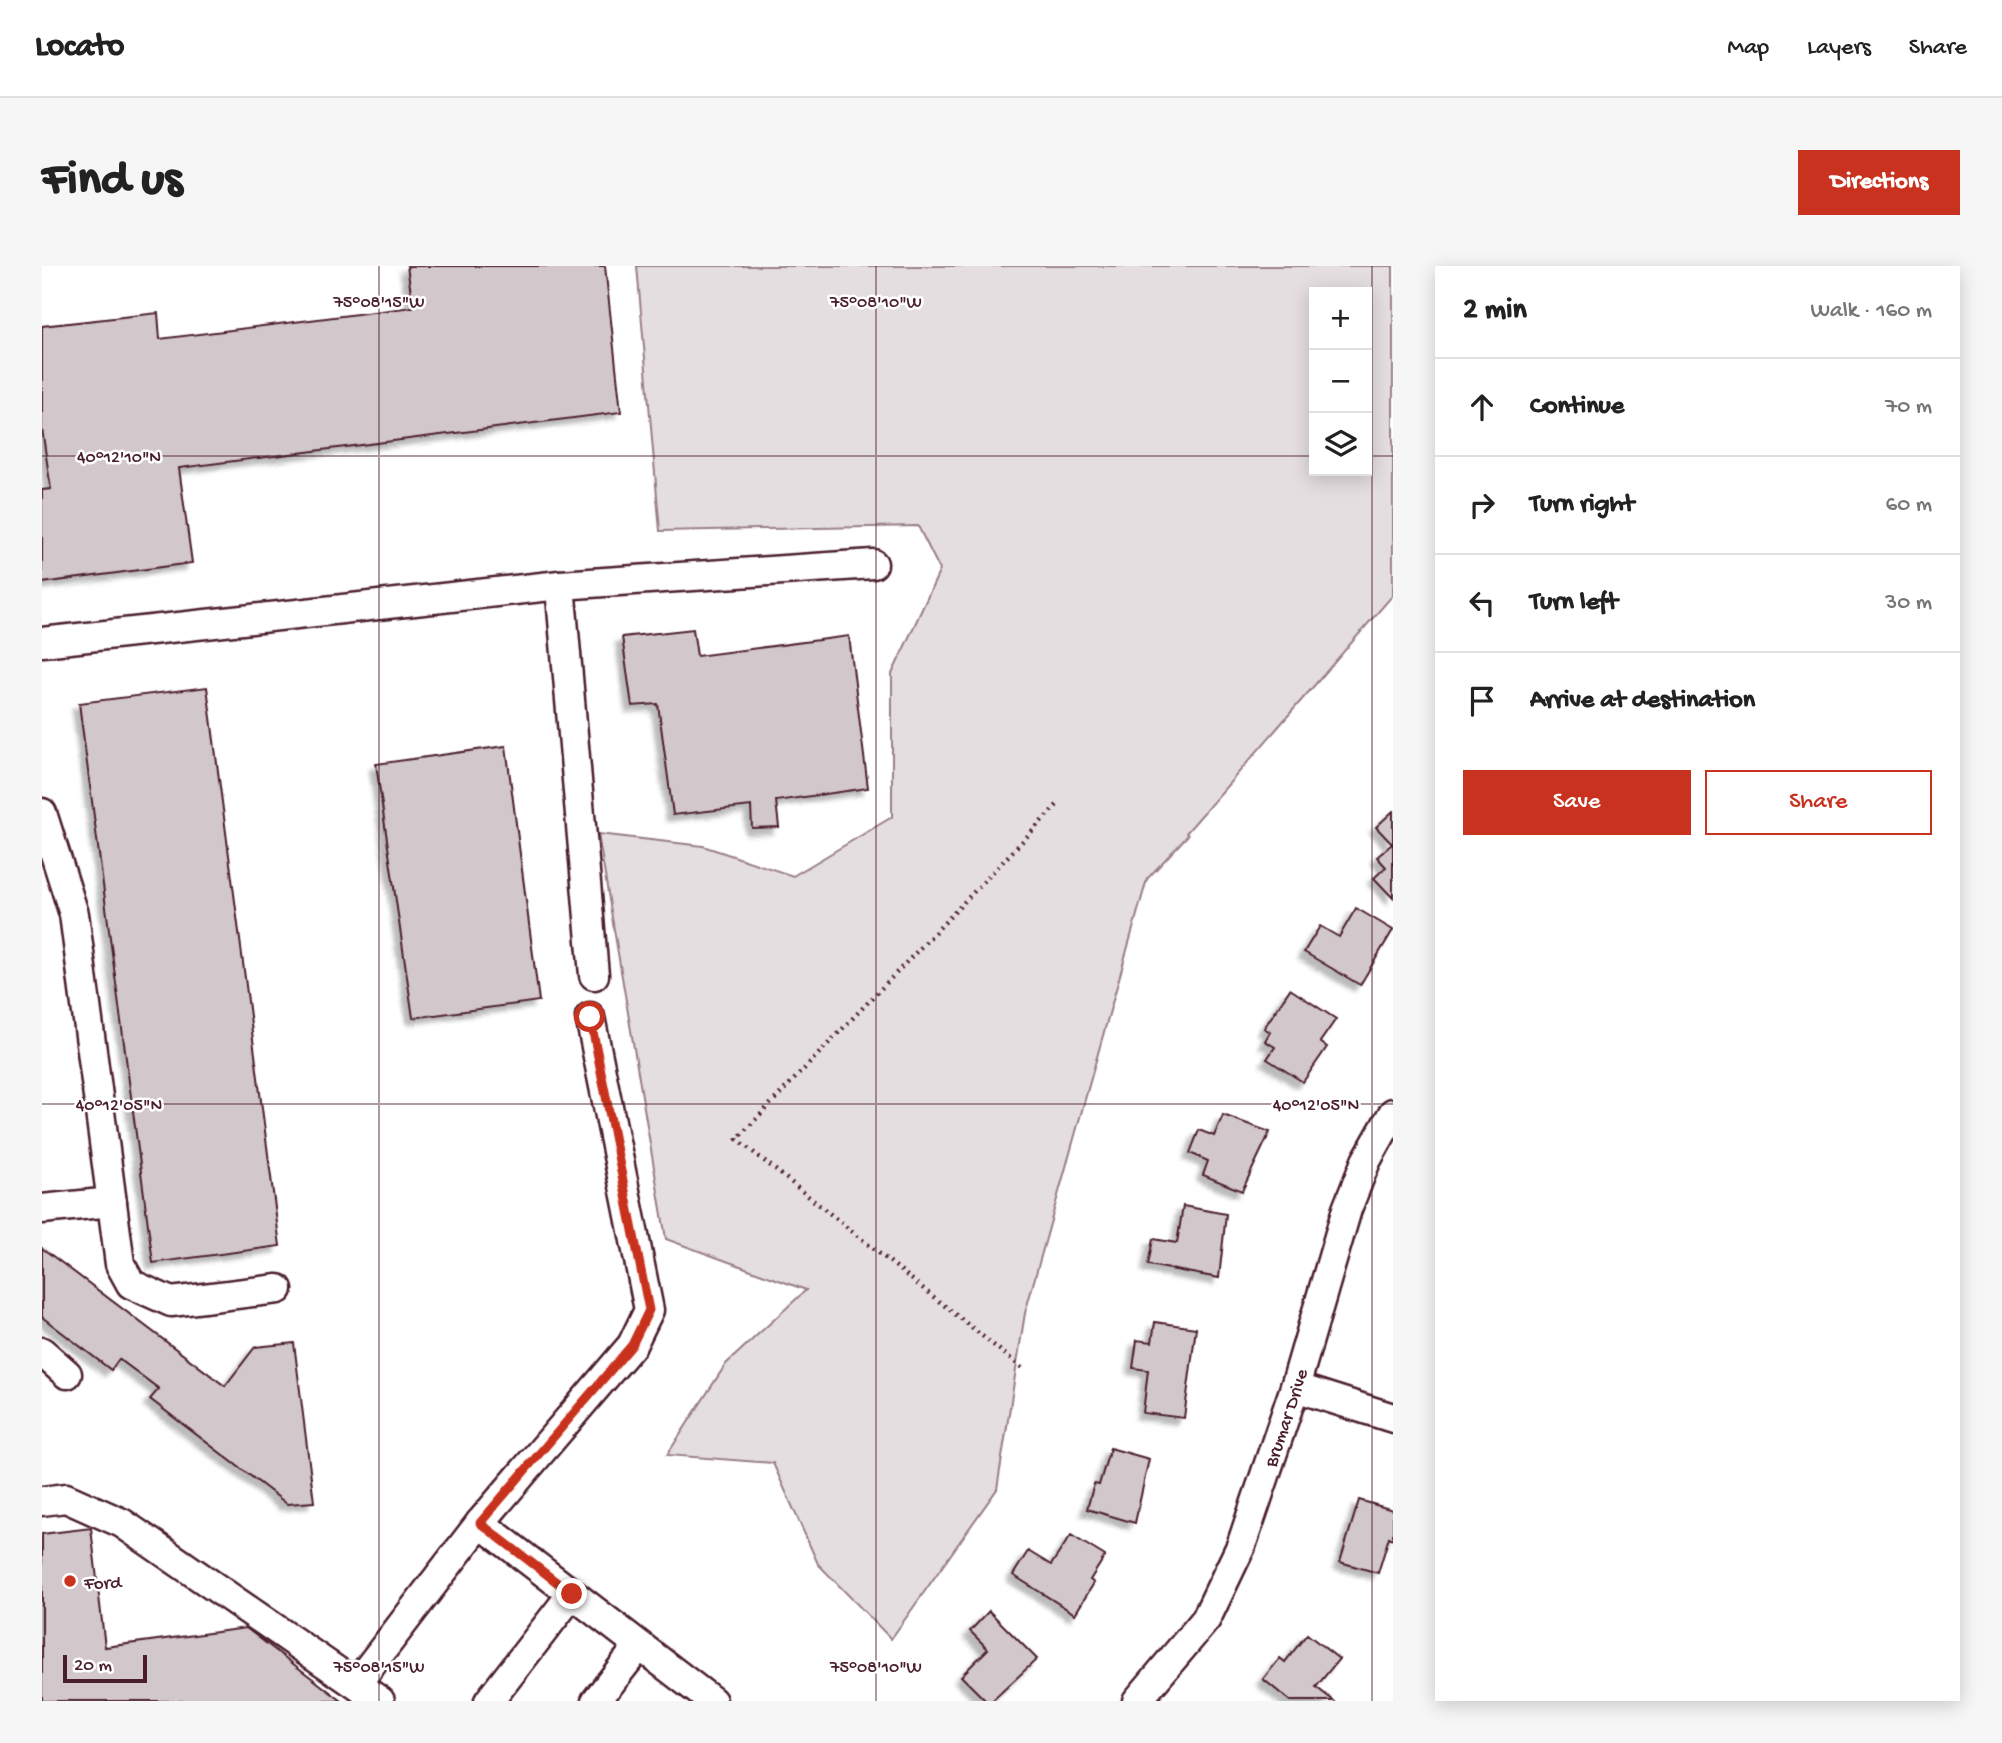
<!DOCTYPE html>
<html lang="en">
<head>
<meta charset="utf-8">
<style>
  body { margin:0; font-family:"Gochi Hand",sans-serif; background:#f6f6f6; color:#222 }
  .controls { position:absolute; right:21px; top:21px; display:grid; overflow:hidden; border-radius:0px; box-shadow:0 4px 18px #0003 }
  .controls button { width:63px; height:63px; display:grid; place-items:center; padding:0; border:0; border-bottom:2px solid #e0e0e0; background:#fff; color:#222; font:35px sans-serif }
  .scale { position:absolute; left:21px; bottom:18px; width:84px; box-sizing:border-box; padding-left:7px; border:4px solid #4a1f2b; border-top:0; font-size:19px; line-height:24px; white-space:nowrap; color:#4a1f2b; -webkit-text-stroke:5px #fff; paint-order:stroke }
  .stop { position:absolute; width:21px; height:21px; margin:-16px; border:5px solid #c8321e; border-radius:50%; background:#fff }
  .stop.end { background:#c8321e; border-color:#fff; box-shadow:0 2px 7px #0008 }
  .list { margin:0; padding:0; list-style:none }
  h2 { display:flex; justify-content:space-between; align-items:center; height:91px; margin:0; padding:0 28px; font-size:30px }
  h2 small { font-size:23px; font-weight:400; color:#767676 }
  .list li { display:grid; grid-template-columns:46px 1fr auto; gap:21px; align-items:center; box-sizing:border-box; height:98px; padding:0 28px; border-top:2px solid #e0e0e0 }
  .list b { display:block; font-size:26px; white-space:nowrap }
  .list em { font-size:23px; font-style:normal; color:#767676 }
  .actions { display:flex; gap:14px; padding:21px 28px }
  .actions a { flex:1; padding:16px 0; border:2px solid #c8321e; border-radius:0px; text-align:center; font-size:24px; color:#c8321e }
  .actions .main { background:#c8321e; color:#fff }
  .icon { flex:none; width:38px; height:38px; fill:none; stroke:currentColor; stroke-width:2; stroke-linecap:round; stroke-linejoin:round }
  .map { position:relative; flex:none; width:1351px; height:1435px; overflow:hidden; border-radius:0px }
  header { display:flex; align-items:center; gap:42px; box-sizing:border-box; height:98px; padding:0 35px; background:#fff; border-bottom:2px solid #e0e0e0 }
  header strong { font-size:33px }
  nav { display:flex; gap:38px; margin-inline-start:auto; font-size:24px }
  .intro { display:flex; align-items:center; justify-content:space-between; box-sizing:border-box; height:168px; padding:0 42px }
  h1 { margin:0; font-size:49px }
  .button { padding:18px 32px; border-radius:0px; background:#c8321e; color:#fff; font-size:24px; font-weight:700 }
  main { display:flex; gap:42px; padding:0 42px }
  aside { flex:1; background:#fff; border-radius:0px; box-shadow:0 4px 18px #0003 }
  .map>svg:first-child { display:block }
  .green { fill:#e5dee0; stroke:#987e86; stroke-width:2; fill-rule:evenodd }
  .building { fill:#d2c7cb; stroke:#4a1f2b; stroke-width:2; filter:url(#shadow) }
  .lines { fill:none; stroke-linecap:round; stroke-linejoin:round }
  .minor-casing { stroke:#4a1f2b; stroke-width:33 }
  .path { stroke:#4a1f2b; stroke-width:4.5; stroke-dasharray:2 5; stroke-linecap:butt }
  .minor { stroke:#fff; stroke-width:28 }
  .route { stroke:#c8321e; stroke-width:9 }
  .ticks { fill:none; stroke:#4a1f2b; stroke-width:2; stroke-opacity:0.45 }
  .poi-dot { fill:#c8321e; stroke:#fff; stroke-width:2.5 }
  .labels { text-anchor:middle; stroke-width:5; stroke-linejoin:round; paint-order:stroke }
  .street-label { font-size:19px; fill:#4a1f2b; stroke:#fff }
  .poi-label { font-size:19px; fill:#4a1f2b; stroke:#fff; text-anchor:start }
  .ticks-label { font-size:18px; text-anchor:middle; fill:#4a1f2b; stroke:#fff; stroke-width:5; stroke-linejoin:round; paint-order:stroke }
</style>
</head>
<body>
<header>
<strong>Locato</strong>
<nav><a>Map</a><a>Layers</a><a>Share</a></nav>
</header>
<div class="intro"><h1>Find us</h1><a class="button">Directions</a></div>
<main>
<div class="map">
<svg width="1351" height="1435" viewBox="0 0 1351 1435">
  <defs>
    <filter id="shadow"><feDropShadow dx="-6" dy="6" stdDeviation="2" flood-color="#0004"/></filter>
  </defs>
  <rect width="100%" height="100%" fill="#fff"/>
  <filter id="ink" filterUnits="userSpaceOnUse"><feTurbulence type="fractalNoise" baseFrequency=".0143" numOctaves="2"/><feDisplacementMap in="SourceGraphic" scale="14" xChannelSelector="R" yChannelSelector="G"/><feConvolveMatrix kernelMatrix="1 2 1 2 8 2 1 2 1" color-interpolation-filters="sRGB"/></filter>
  <g filter="url(#ink)">
    <path class="green" d="M 595,0 L 1351,0 L 1351,329 L 1144,567 L 1146,569 L 1105,613 L 983,1047 L 955,1223 L 849,1373 L 776,1298 L 731,1197 L 625,1189 L 684,1098 L 764,1024 L 624,973 L 556,568 L 661,580 L 751,610 L 850,551 L 850,408 L 898,304 L 876,260 L 618,265 ZM 1272,26 L 1325,26 L 1325,205 L 1272,205 Z"/>
    <path class="building" d="M 365,0 L 563,0 L 579,146 L 137,202 L 150,297 L 0,317 L 0,224 L 9,223 L 0,163 L 0,60 L 116,47 L 118,73 L 371,41 Z
      M 651,363 L 655,390 L 807,370 L 826,522 L 734,535 L 737,561 L 710,562 L 709,540 L 631,549 L 616,438 L 590,440 L 580,371 Z
      M 165,421 L 238,980 L 111,997 L 37,437 Z
      M 464,480 L 497,735 L 371,752 L 334,498 Z
      M 1351,545 L 1351,632 L 1332,612 L 1344,601 L 1335,591 L 1350,578 L 1334,561 Z
      M 1314,642 L 1351,664 L 1318,719 L 1262,686 L 1278,660 L 1297,671 Z
      M 1248,723 L 1294,753 L 1278,776 L 1285,781 L 1261,816 L 1225,793 L 1233,781 L 1223,775 L 1228,766 L 1222,762 Z
      M 1181,849 L 1228,866 L 1200,925 L 1161,909 L 1166,895 L 1148,887 L 1157,864 L 1172,870 Z
      M 1141,940 L 1184,948 L 1177,1012 L 1106,999 L 1111,973 L 1135,977 Z
      M 0,982 L 183,1120 L 213,1081 L 252,1077 L 272,1236 L 245,1238 L 108,1133 L 117,1123 L 77,1093 L 69,1104 L 0,1051 Z
      M 1113,1056 L 1154,1062 L 1142,1152 L 1101,1147 L 1106,1104 L 1091,1102 L 1095,1074 L 1110,1076 Z
      M 1068,1182 L 1107,1193 L 1093,1257 L 1045,1243 L 1052,1218 L 1057,1219 Z
      M 1317,1234 L 1351,1244 L 1351,1273 L 1347,1271 L 1336,1307 L 1298,1296 Z
      M 49,1262 L 63,1381 L 204,1362 L 300,1435 L 0,1435 L 0,1268 Z
      M 1029,1269 L 1063,1290 L 1048,1314 L 1052,1317 L 1033,1348 L 971,1309 L 986,1285 L 1009,1299 Z
      M 947,1345 L 995,1393 L 950,1435 L 944,1435 L 919,1410 L 946,1383 L 928,1365 Z
      M 1265,1368 L 1297,1393 L 1274,1421 L 1292,1435 L 1248,1435 L 1221,1413 L 1238,1392 L 1243,1396 Z"/>
    <g class="lines">
      <defs>
        <g id="minor">
          <path d="M 518,319 L 552,709"/>
          <path d="M 0,376 L 518,319 L 831,298"/>
          <path d="M 0,547 L 32,648 L 78,998 L 89,1018 L 129,1036 L 236,1023"/>
          <path d="M 0,943 L 70,936"/>
          <path d="M 0,1086 L 25,1108"/>
          <path d="M 1253,1121 L 1351,1152"/>
          <path d="M 0,1235 L 24,1232 L 80,1257 L 338,1435"/>
          <path d="M 438,1257 L 670,1435"/>
          <path d="M 315,1417 L 438,1257 L 590,1079 L 607,1044 L 548,751"/>
          <path d="M 447,1435 L 530,1328"/>
          <path d="M 554,1435 L 597,1380"/>
          <path id="s1" d="M 1095,1435 L 1164,1353 L 1199,1280 L 1253,1121 L 1305,943 L 1324,895 L 1351,847"/>
        </g>
      </defs>
      <use href="#minor" class="minor-casing"/>
      <path class="path" d="M 980,1102 L 695,873 L 1016,538"/>
      <use href="#minor" class="minor"/>
    </g>
  </g>
  <g class="lines" filter="url(#ink)">
    <path class="route" d="M 530,1328 L 438,1257 L 590,1079 L 607,1044 L 548,751"/>
  </g>
  <path class="ticks" d="M 337,0 L 337,1435M 834,0 L 834,1435M 1330,0 L 1330,1435M 0,190 L 1272,190M 1325,190 L 1351,190M 0,838 L 1351,838"/>
  <circle class="poi-dot" cx="28" cy="1315" r="7"/>
  <g class="labels">
    <g class="street-label">
      <text dy="7" stroke="none"><textPath href="#s1" startOffset="324">Brumar Drive</textPath></text>
    </g>
    <g class="poi-label">
      <text x="42" y="1322">Ford</text>
    </g>
  </g>
  <g class="ticks-label">
    <text x="337" y="41">75°08'15"W</text>
    <text x="834" y="41">75°08'10"W</text>
    <text x="77" y="196">40°12'10"N</text>
    <text x="77" y="844">40°12'05"N</text>
    <text x="1274" y="844">40°12'05"N</text>
    <text x="337" y="1406">75°08'15"W</text>
    <text x="834" y="1406">75°08'10"W</text>
  </g>
</svg>
<div class="controls">
<button>+</button>
<button>−</button>
<button><svg class="icon" aria-label="layers" viewBox="0 0 24 24"><path d="M12 4l9 5-9 5-9-5zM3 14l9 5 9-5"/></svg></button>
</div>
<div class="scale">20 m</div>
<div class="stop" style="left:548px;top:751px"></div>
<div class="stop end" style="left:530px;top:1328px"></div>
</div>
<aside>
<h2>2 min<small>Walk · 160 m</small></h2>
<ul class="list">
<li><svg class="icon" aria-label="ahead" viewBox="0 0 24 24"><path d="M12 20V5M6 11l6-6 6 6"/></svg><div><b>Continue</b></div><em>70 m</em></li>
<li><svg class="icon" aria-label="right" viewBox="0 0 24 24"><path d="M7 20v-9h11M14 6l5 5-5 5"/></svg><div><b>Turn right</b></div><em>60 m</em></li>
<li><svg class="icon" aria-label="left" viewBox="0 0 24 24"><path d="M17 20v-9H6M10 6l-5 5 5 5"/></svg><div><b>Turn left</b></div><em>30 m</em></li>
<li><svg class="icon" aria-label="arrive" viewBox="0 0 24 24"><path d="M6 21V4h12l-3 4 3 4H6"/></svg><div><b>Arrive at destination</b></div></li>
</ul>
<div class="actions"><a class="main">Save</a><a>Share</a></div>
</aside>
</main>
</body>
</html>
